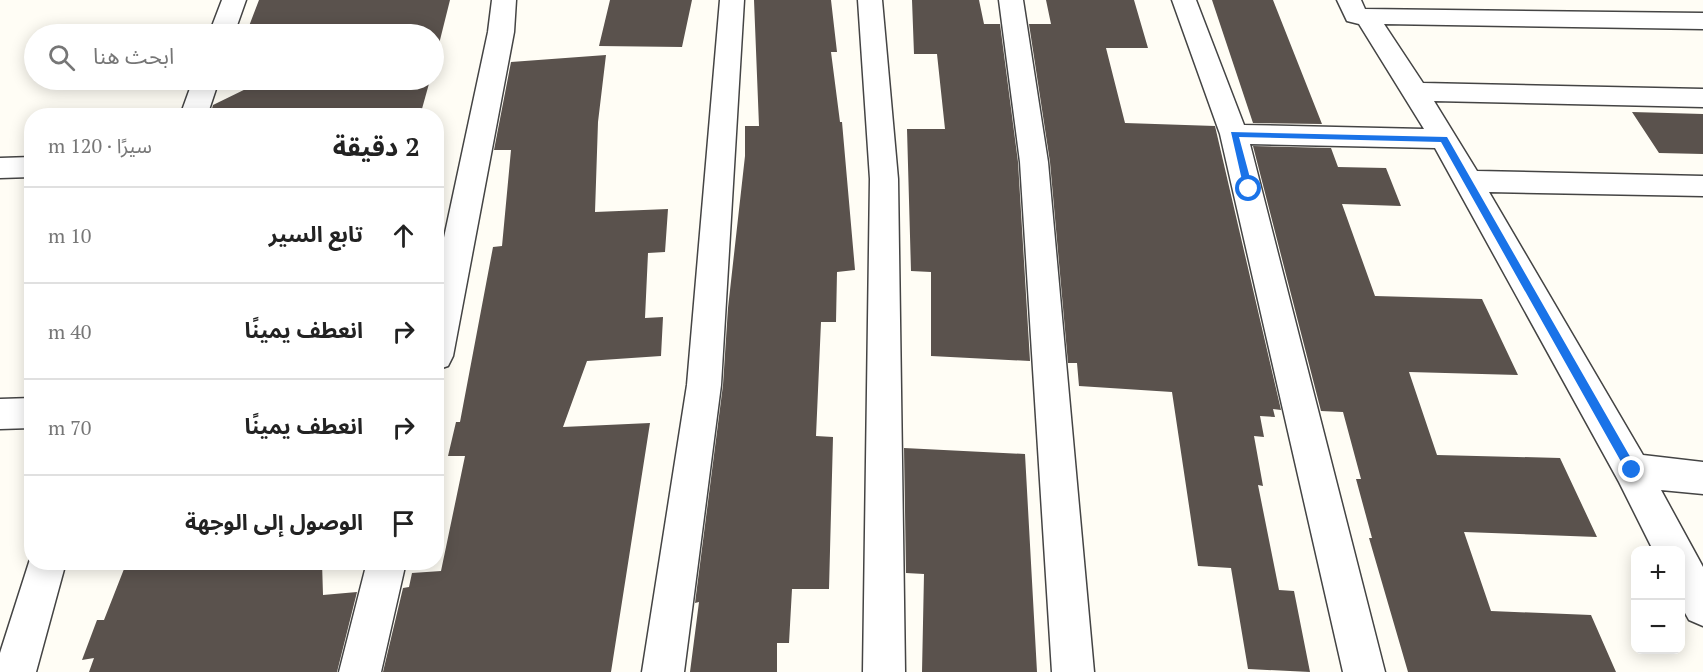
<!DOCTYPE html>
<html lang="ar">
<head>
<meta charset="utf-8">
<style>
  body { margin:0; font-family:"PT Serif","Noto Sans Arabic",serif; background:#f6f6f6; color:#222; direction:rtl }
  .controls { position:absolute; right:18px; bottom:18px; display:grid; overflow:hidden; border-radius:12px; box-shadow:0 3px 15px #0003 }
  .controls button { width:54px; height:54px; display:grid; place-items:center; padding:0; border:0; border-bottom:2px solid #e0e0e0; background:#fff; color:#222; font:30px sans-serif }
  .stop { position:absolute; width:18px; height:18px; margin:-14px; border:4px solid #1a73e8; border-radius:50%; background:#fff }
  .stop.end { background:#1a73e8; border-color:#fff; box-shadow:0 2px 6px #0008 }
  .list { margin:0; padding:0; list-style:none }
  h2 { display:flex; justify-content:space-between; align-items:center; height:78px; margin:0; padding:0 24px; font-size:26px }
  h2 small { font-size:20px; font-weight:400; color:#767676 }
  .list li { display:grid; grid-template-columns:39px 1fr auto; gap:18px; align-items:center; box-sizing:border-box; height:96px; padding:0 24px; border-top:2px solid #e0e0e0 }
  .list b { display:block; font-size:22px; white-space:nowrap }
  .list em { font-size:20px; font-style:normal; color:#767676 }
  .icon { flex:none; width:33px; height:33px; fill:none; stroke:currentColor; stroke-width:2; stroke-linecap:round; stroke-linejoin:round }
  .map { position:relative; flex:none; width:1703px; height:672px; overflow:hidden; direction:ltr }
  .search { position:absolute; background:#fff; box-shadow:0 3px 15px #0003; left:24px; top:24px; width:420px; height:66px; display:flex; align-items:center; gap:15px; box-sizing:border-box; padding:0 21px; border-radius:33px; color:#767676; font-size:22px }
  .panel { position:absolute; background:#fff; box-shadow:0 3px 15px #0003; left:24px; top:108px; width:420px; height:462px; border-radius:24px; direction:rtl }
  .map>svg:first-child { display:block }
  .building { fill:#5a524d }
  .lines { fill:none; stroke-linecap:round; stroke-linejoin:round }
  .street-casing { stroke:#444; stroke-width:3 }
  .street { fill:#fff; fill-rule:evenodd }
  .route { fill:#1a73e8 }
</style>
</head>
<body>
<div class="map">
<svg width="1703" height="672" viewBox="0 0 1703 672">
  <rect width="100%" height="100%" fill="#fffdf5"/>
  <path class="building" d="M 259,0 L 450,0 L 434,64 L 434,34 L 246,34 Z
    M 610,0 L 692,0 L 682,47 L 599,46 Z
    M 754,0 L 831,0 L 837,52 L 831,52 L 840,122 L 842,122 L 855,270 L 837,272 L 836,322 L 821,322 L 816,436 L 833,437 L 829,589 L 792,589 L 789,643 L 777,643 L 777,672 L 690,672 L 699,602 L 695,603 L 723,385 L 728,308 L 745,156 L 745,126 L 759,126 Z
    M 912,0 L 979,0 L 984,24 L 1000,24 L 1018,162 L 1030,361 L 931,356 L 931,272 L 911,271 L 907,129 L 945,129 L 937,54 L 914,54 Z
    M 1046,0 L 1134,0 L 1148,48 L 1106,48 L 1125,123 L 1215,126 L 1281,410 L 1273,409 L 1275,417 L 1260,416 L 1264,437 L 1254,436 L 1263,486 L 1258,485 L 1279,590 L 1294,591 L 1310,672 L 1248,669 L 1231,568 L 1198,566 L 1172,392 L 1079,386 L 1077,363 L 1068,363 L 1050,162 L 1029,24 L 1051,24 Z
    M 1212,0 L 1273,0 L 1322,124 L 1253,123 Z
    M 606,55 L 598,122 L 595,212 L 668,209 L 665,252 L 648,253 L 645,318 L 663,317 L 661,356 L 587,361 L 563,427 L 650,423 L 611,672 L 383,672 L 403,588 L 409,587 L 412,573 L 441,571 L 465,456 L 448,456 L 456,422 L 460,422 L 493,247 L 502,246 L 511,150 L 494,150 L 511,62 Z
    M 264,80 L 430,80 L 420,116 L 210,116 L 213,105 Z
    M 1632,112 L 1703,114 L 1703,154 L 1659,153 Z
    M 1253,146 L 1331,148 L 1338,167 L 1386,168 L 1401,206 L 1342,204 L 1375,296 L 1482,299 L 1518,375 L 1409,372 L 1437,455 L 1560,458 L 1597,537 L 1464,532 L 1491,611 L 1591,615 L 1616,672 L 1408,672 L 1369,538 L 1372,538 L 1356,479 L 1361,479 L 1343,412 L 1321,411 Z
    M 904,448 L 1025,454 L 1037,672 L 922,672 L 924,574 L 906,573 Z
    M 134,562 L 322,562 L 323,595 L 357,592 L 337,672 L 89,672 L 94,658 L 82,660 L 97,620 L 104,620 L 124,569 L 132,568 Z"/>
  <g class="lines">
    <defs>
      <path id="street" d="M 222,0 L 246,0 L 234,34 L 209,34 Z
        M 492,0 L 516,0 L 514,32 L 453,356 L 448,366 L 436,370 L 436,275 L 488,32 Z
        M 720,0 L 744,0 L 721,385 L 684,672 L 642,672 L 687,385 Z
        M 858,0 L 882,0 L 898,179 L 905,672 L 863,672 L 870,179 Z
        M 999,0 L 1023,0 L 1048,162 L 1094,672 L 1052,672 L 1020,162 Z
        M 1172,0 L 1196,0 L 1244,125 L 1424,129 L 1359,24 L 1347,21 L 1337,0 L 1361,0 L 1365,9 L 1703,13 L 1703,29 L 1384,24 L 1423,83 L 1703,89 L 1703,107 L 1434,101 L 1477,171 L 1703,176 L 1703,196 L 1489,192 L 1643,455 L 1703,462 L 1703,494 L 1661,490 L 1703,567 L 1703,626 L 1689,620 L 1680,604 L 1680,550 L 1653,550 L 1619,482 L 1435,148 L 1250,144 L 1385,672 L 1343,672 L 1220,134 Z
        M 193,80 L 219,80 L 207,116 L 180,116 Z
        M 32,157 L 32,177 L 0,178 L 0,158 Z
        M 32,398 L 32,428 L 0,429 L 0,399 Z
        M 32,553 L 32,562 L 66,562 L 36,672 L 0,672 L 0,653 Z
        M 367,562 L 406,562 L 381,672 L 339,672 Z"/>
    </defs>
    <use href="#street" class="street-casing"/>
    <use href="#street" class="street"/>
  </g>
  <path class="route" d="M 1231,132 L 1447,137 L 1636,467 L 1636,474 L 1628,474 L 1441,142 L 1239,137 L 1253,189 L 1249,192 L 1244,189 Z"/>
</svg>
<div class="controls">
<button>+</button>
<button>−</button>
</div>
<div class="stop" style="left:1249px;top:189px"></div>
<div class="stop end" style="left:1632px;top:470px"></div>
<div class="search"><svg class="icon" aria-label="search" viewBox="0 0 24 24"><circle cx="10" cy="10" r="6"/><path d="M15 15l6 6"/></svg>ابحث هنا</div>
<section class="panel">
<h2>2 دقيقة<small>سيرًا · 120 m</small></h2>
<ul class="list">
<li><svg class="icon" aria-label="ahead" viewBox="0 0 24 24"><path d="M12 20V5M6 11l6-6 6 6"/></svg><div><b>تابع السير</b></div><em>10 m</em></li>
<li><svg class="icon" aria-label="right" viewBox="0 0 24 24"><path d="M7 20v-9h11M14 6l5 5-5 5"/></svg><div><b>انعطف يمينًا</b></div><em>40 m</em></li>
<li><svg class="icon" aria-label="right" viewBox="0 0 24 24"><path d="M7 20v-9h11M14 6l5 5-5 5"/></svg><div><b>انعطف يمينًا</b></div><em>70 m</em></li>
<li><svg class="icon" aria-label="arrive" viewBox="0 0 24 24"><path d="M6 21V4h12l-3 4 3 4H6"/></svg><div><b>الوصول إلى الوجهة</b></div></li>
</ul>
</section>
</div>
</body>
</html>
